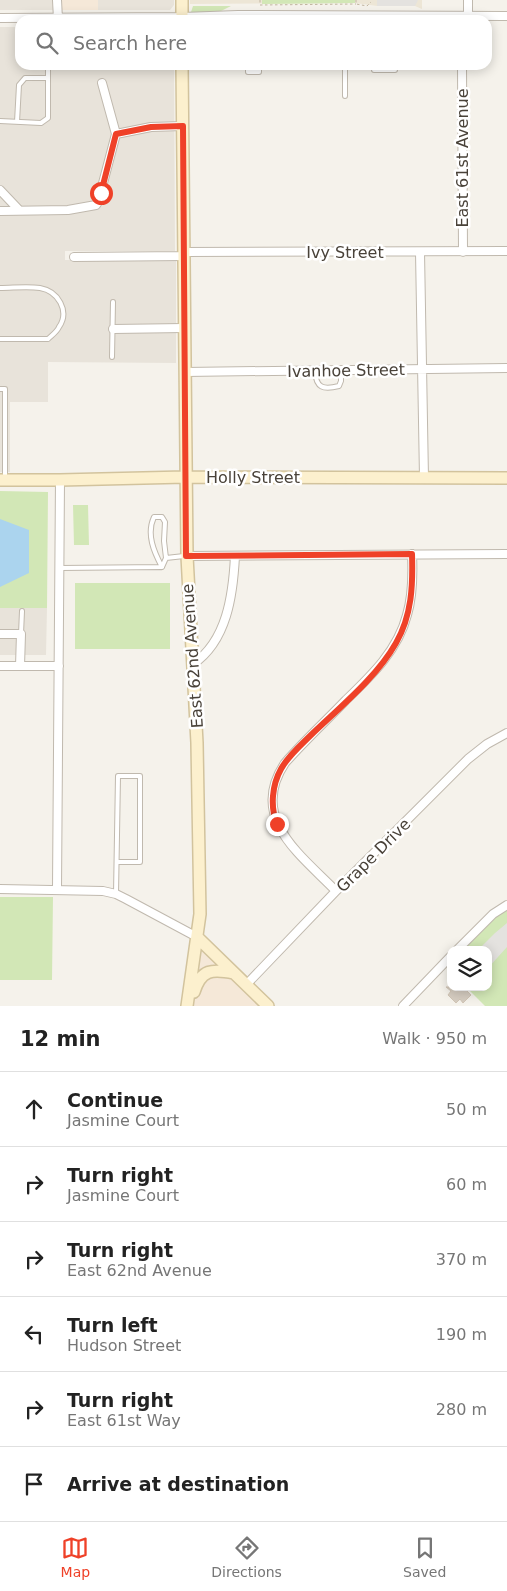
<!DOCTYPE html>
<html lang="en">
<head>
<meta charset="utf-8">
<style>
  body { margin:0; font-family:"DejaVu Sans",sans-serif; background:#f6f6f6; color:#222 }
  .controls { position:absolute; right:15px; bottom:15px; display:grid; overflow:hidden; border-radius:10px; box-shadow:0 2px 12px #0003 }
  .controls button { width:45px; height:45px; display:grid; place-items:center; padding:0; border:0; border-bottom:1px solid #e0e0e0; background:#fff; color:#222; font:25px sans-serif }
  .stop { position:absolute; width:15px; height:15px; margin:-11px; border:4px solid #ef4128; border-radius:50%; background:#fff }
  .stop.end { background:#ef4128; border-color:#fff; box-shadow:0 1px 5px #0008 }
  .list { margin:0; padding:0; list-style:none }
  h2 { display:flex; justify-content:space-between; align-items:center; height:65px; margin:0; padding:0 20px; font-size:21px }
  h2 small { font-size:16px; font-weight:400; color:#767676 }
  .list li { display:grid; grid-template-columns:32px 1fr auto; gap:15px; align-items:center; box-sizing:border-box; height:75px; padding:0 20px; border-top:1px solid #e0e0e0 }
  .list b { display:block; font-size:19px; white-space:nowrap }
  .list p { margin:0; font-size:16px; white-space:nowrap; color:#767676 }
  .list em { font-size:16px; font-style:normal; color:#767676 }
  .icon { flex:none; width:28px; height:28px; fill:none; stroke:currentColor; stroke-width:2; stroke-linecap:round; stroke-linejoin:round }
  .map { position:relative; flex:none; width:507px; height:1006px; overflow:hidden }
  .search { position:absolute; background:#fff; box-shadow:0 2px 12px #0003; left:15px; right:15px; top:15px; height:55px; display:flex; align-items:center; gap:12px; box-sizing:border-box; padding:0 18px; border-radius:15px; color:#767676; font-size:19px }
  .sheet { height:515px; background:#fff }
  nav { display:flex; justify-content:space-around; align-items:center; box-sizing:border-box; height:70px; border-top:1px solid #e0e0e0; background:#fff; font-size:14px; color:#767676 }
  nav a { display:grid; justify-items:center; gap:2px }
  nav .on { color:#ef4128 }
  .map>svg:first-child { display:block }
  .residential { fill:#e8e3da }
  .commercial { fill:#f5e8d8 }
  .education { fill:#ede6d6 }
  .green { fill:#d2e7b6 }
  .parking { fill:#e4e2df }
  .water { fill:#abd4ee }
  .building { fill:#d6cdc1; stroke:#d1c5b5 }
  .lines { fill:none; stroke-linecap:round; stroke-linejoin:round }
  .lane-casing { stroke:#c0b9ae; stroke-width:6 }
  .street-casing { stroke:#c0b9ae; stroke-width:10 }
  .secondary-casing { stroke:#d2c39d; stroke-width:14 }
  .path { stroke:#c1b5a0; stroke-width:1; stroke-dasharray:2.5 2.5; stroke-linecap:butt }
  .lane { stroke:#fff; stroke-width:4 }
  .street { stroke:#fff; stroke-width:8 }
  .secondary { stroke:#fcf0ce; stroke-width:11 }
  .route { stroke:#ef4128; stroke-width:6 }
  .labels { text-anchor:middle; stroke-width:5; stroke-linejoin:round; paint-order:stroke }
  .street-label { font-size:16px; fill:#494239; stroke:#fff }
</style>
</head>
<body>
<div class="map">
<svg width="507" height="1006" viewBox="0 0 507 1006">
  <rect width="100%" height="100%" fill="#f5f2eb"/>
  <path class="residential" d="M 0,0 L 55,0 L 55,10 L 0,10 Z
    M 98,0 L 174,0 L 174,5 L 170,10 L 98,10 Z
    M 0,27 L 20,27 L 20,65 L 174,65 L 175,251 L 65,251 L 65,260 L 176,260 L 176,363 L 48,362 L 48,402 L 10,402 L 10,472 L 0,472 Z
    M 0,608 L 47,608 L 46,655 L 0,655 Z"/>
  <path class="commercial" d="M 61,0 L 98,0 L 98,10 L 61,10 Z
    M 197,937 L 267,1006 L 188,1006 Z"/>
  <path class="education" d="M 190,0 L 422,0 L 422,9 L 415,6 L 377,6 L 355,3 L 190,4 Z"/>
  <path class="green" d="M 262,0 L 355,0 L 355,3 L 262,4 Z
    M 193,6 L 231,6 L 217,13 L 194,13 L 191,12 Z
    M 0,491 L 48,492 L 47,608 L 0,608 Z
    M 73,505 L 88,505 L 89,545 L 74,545 Z
    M 75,583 L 170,583 L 170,649 L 75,649 Z
    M 0,897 L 53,897 L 52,980 L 0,980 Z
    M 507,905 L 507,1006 L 485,1006 L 466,987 L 488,987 L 488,950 L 457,950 Z"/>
  <path class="parking" d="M 377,0 L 418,0 L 415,6 L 377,6 Z
    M 507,923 L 507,947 L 488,968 L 488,950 L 478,950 L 495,933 Z"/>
  <path class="water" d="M 0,519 L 29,530 L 29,573 L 0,587 Z"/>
  <path class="building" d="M 446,987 L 463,987 L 471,995 L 463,1003 L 460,999 L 456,1003 L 448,995 L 451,991 Z"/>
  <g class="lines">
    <defs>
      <path id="lane" d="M 248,65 L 248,72 L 259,72 L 259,65
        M 345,65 L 345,96
        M 374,70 L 395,70 L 395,65
        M 0,121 L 41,123 L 48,118 L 48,65
        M 17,122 L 19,85 L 25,78 L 48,78
        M 0,288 C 13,288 27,286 40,288 C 58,291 70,311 59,327 C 57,332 52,335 48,339 L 0,339
        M 112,357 L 113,302
        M 315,371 C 316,388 323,390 339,386 L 341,381 L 341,370
        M 0,389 L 5,389 L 5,478
        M 162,567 C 154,552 146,534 154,517 L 162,517 L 165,522 L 164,541 L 166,558
        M 60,568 L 162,567 L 166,558 L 184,556
        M 21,634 L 22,611
        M 116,894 L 118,776 L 140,776 L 140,862 L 117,862"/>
      <path id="street" d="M 57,0 L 58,19
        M 468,0 L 468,16
        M 0,18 L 182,17 L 238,15 L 507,16
        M 462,65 L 463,252
        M 116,134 L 151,127 L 183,126
        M 0,190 L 19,210
        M 0,211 L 68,210 L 96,205 L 98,202 L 116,134 L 102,83
        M 184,252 L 507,251
        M 420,252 L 424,478
        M 74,257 L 184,256
        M 113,329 L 184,328
        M 185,372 L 507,368
        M 187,556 L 507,554
        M 0,634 L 21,634 L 20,666
        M 193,664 C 227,641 233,595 235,556
        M 0,666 L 59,666
        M 0,889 L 103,891 L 116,894 L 126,899 L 197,937
        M 57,889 L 60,480
        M 336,891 C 301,855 248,818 285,763 C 304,741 326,721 346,700 C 372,675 398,650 407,615 C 413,595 413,575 412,554
        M 457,950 L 493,914 L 507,905
        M 246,985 L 336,891 L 468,759 L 487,744 L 507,733
        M 403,1006 L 451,956"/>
      <path id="secondary" d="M 182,20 L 182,0
        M 182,65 L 187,556 L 197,743 L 200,914 L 187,1006
        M 0,480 L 60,480 L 185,477 L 507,478
        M 197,937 L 268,1006
        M 194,992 C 201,969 212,969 234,973"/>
    </defs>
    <use href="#lane" class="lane-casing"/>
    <use href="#street" class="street-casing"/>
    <use href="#secondary" class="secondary-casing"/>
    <path class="path" d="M 260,0 L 260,5 L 356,4
      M 356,0 L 356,4 L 367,6 L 371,2"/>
    <use href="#lane" class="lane"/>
    <use href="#street" class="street"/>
    <use href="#secondary" class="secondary"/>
  </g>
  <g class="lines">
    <path class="route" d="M 101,193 L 116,134 L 151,127 L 183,126 L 186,556 L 412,554 C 413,585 412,615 396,643 C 377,677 339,708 311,735 C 301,745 288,756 281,769 C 272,785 270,807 277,824"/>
  </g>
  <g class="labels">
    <g class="street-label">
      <text transform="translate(462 158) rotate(-90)" y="6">East 61st Avenue</text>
      <text x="345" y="258">Ivy Street</text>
      <text transform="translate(346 370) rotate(-1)" y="6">Ivanhoe Street</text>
      <text x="253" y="483">Holly Street</text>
      <text transform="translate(192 656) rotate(-94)" y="6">East 62nd Avenue</text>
      <text transform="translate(373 855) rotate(-45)" y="6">Grape Drive</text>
    </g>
  </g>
</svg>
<div class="controls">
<button><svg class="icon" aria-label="layers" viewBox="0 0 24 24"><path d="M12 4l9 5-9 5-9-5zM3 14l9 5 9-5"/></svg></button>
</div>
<div class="stop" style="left:101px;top:193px"></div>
<div class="stop end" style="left:277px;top:824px"></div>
<div class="search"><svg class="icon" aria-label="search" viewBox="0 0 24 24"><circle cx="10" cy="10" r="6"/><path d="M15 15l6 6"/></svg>Search here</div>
</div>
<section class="sheet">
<h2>12 min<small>Walk · 950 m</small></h2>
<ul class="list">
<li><svg class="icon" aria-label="ahead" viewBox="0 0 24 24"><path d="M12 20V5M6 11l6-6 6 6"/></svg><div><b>Continue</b><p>Jasmine Court</p></div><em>50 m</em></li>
<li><svg class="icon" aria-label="right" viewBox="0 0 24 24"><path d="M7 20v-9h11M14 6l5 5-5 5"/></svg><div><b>Turn right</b><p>Jasmine Court</p></div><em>60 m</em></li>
<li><svg class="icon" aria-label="right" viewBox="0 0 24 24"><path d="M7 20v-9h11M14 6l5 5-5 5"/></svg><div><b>Turn right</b><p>East 62nd Avenue</p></div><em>370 m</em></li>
<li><svg class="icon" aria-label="left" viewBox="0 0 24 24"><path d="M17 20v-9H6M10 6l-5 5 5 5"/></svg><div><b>Turn left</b><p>Hudson Street</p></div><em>190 m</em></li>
<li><svg class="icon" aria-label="right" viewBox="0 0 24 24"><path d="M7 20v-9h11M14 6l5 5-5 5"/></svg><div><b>Turn right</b><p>East 61st Way</p></div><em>280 m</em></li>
<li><svg class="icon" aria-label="arrive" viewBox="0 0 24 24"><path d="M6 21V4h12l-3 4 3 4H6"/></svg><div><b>Arrive at destination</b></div></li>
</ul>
</section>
<nav>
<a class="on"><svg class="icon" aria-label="map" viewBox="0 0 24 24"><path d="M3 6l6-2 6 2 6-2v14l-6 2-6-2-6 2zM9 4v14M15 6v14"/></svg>Map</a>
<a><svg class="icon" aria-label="directions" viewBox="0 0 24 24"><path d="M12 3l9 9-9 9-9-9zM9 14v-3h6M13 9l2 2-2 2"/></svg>Directions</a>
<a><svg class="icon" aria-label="saved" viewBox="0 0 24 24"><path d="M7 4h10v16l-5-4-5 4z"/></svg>Saved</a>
</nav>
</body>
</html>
